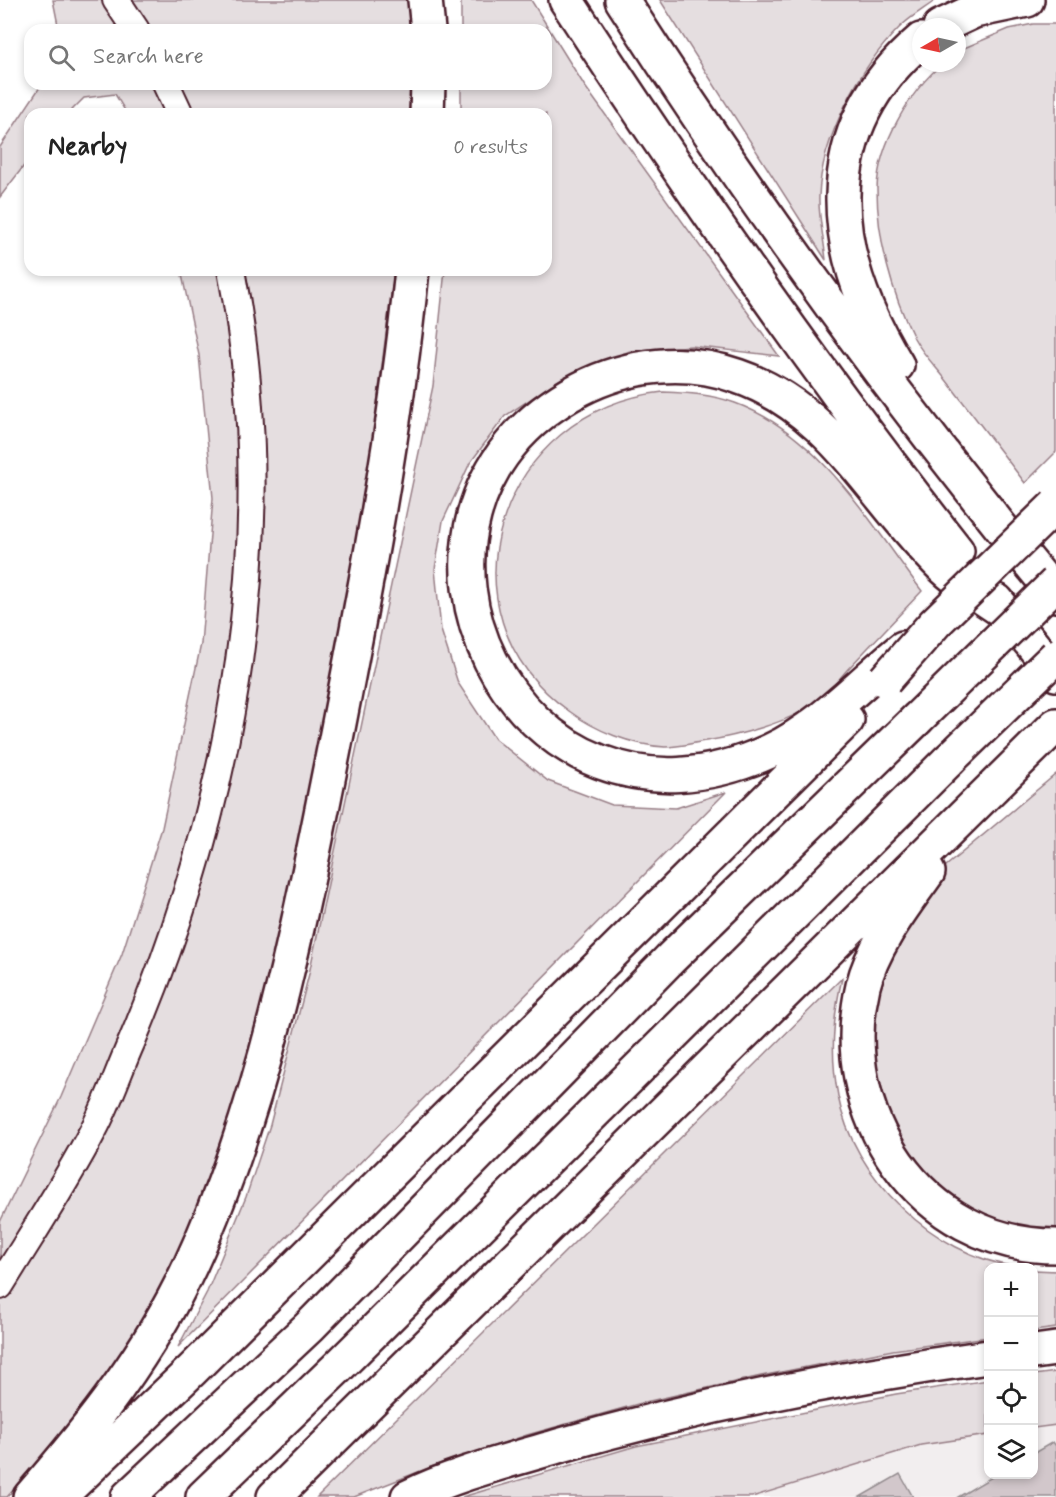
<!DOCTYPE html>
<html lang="en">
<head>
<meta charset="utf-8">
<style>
  body { margin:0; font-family:Mynerve,sans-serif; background:#f2f2f2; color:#222 }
  .controls { position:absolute; right:18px; bottom:18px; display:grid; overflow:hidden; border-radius:12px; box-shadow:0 3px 9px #0003 }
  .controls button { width:54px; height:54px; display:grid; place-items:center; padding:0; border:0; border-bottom:2px solid #e0e0e0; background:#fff; color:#222; font:30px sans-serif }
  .compass { position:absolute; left:912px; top:18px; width:54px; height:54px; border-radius:50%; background:#fff; box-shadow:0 3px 9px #0003; rotate:261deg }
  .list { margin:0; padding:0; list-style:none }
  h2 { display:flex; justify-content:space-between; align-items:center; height:78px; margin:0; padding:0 24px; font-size:26px }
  h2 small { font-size:20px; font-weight:400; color:#767676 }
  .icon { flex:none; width:33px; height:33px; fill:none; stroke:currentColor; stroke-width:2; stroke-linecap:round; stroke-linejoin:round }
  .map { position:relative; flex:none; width:1056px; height:1497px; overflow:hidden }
  .search { position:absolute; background:#fff; box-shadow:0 3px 9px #0003; left:24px; top:24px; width:528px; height:66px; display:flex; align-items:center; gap:15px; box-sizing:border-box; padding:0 21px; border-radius:18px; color:#767676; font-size:22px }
  .panel { position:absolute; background:#fff; box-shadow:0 3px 9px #0003; left:24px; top:108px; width:528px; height:168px; border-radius:18px }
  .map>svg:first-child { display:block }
  .built { fill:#f2eeef }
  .green { fill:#e5dee0; stroke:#987e86; stroke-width:1.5 }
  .building { fill:#d2c7cb; stroke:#938b8e; stroke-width:1.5 }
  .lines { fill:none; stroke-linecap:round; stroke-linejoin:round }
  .street-casing { stroke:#4a1f2b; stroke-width:30 }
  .highway-casing { stroke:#4a1f2b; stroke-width:38 }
  .street { stroke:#fff; stroke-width:26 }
  .highway { stroke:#fff; stroke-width:33 }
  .highway-bridge-casing { stroke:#4a1f2b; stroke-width:38; stroke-linecap:butt }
  .highway-bridge { stroke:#fff; stroke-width:33 }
</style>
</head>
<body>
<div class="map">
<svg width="1056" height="1497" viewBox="0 0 1056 1497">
  <rect width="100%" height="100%" fill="#fff"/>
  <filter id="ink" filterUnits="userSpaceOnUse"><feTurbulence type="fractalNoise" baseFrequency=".0167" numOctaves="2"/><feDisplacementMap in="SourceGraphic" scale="12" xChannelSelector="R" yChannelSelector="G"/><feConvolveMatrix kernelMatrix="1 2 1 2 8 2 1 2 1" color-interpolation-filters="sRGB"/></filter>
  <g filter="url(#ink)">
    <path class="built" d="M 1056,1425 L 1056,1497 L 752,1497 L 921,1445 L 988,1435 L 988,1474 L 1034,1474 L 1034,1428 Z"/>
    <path class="green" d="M 53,0 L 410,0 L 411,30 L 59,30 Z
      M 461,0 L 531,0 L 584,85 L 779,356 L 691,346 L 630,351 L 564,377 L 505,416 L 470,463 L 443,521 L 435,569 L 441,630 L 458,683 L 495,739 L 548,781 L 612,805 L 676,808 L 726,792 L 178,1347 L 207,1292 L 246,1197 L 270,1125 L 309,974 L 433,386 L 445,270 L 546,270 L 546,114 L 461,114 L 461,84 L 546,84 L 546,30 L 461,30 Z
      M 660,0 L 936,0 C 924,9 910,17 899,28 C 860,67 821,139 819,196 C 818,216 824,239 826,260 Z
      M 1033,24 L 1056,24 L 1056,452 L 1025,483 C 1000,450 975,418 950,385 C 939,370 923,355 914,338 C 892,294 877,239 877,189 C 878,144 910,91 943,63 L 957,63 L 957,51 L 1009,29 Z
      M 42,84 L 411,84 L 409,114 L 127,114 L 115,94 L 84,98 L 68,114 L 30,114 L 30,158 L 0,197 L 0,147 Z
      M 181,270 L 394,270 L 370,460 L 350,585 L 311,789 L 271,966 L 237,1094 L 194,1225 L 148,1316 L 78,1420 L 7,1497 L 0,1497 L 0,1222 L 61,1097 L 122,954 L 162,828 L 201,644 L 213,498 L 199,355 Z
      M 663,392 C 687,393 711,394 735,403 C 820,434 870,523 922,591 C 897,617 872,644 847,670 C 838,680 828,694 816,703 C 789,722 738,736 706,741 C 693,743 678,747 665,747 C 631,745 596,731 569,711 C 431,613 500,409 663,392 Z
      M 1056,774 L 1056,1233 L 997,1222 L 946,1193 L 916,1164 L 889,1123 L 870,1062 L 873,989 L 912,904 L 946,866 Z
      M 842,978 C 833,1018 830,1055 838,1096 C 853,1178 934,1255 1016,1267 L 988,1268 L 988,1337 L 893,1350 L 761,1376 L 645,1402 L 527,1435 L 431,1467 L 354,1497 L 317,1497 Z
      M 1034,1270 L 1056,1271 L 1056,1328 L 1034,1331 Z
      M 1056,1372 L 1056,1425 L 1034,1428 L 1034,1375 Z
      M 988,1380 L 988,1435 L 921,1445 L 752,1497 L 462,1497 L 636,1446 L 896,1394 Z"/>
    <path class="building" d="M 1053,1442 L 1056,1446 L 1056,1497 L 958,1497 L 997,1474 L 1034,1474 L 1034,1453 Z
      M 900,1474 L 913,1497 L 860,1497 Z"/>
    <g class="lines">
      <defs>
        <path id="street" d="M 116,0 L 136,30
          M 166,84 L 180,114
          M 0,1286 C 32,1234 66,1183 94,1129 C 109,1101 119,1070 132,1041 C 234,800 282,529 231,270"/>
        <path id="highway" d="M 425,0 L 428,30
          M 566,0 C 689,189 818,374 957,551
          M 622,0 C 754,206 900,406 1056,595
          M 940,27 L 974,11 L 1027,0
          M 427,114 L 428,84
          M 897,365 C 829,254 813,132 921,40
          M 997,601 L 1056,674
          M 903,648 C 860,683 821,727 770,751 C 515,869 344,513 580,389 C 628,364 686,358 737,376 C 832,408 874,500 942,566 C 960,584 986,599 1007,614
          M 928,872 C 904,906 873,945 863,986 C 833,1112 920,1246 1056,1246
          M 1034,1352 L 1056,1349
          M 30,1497 C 92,1426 150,1352 190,1266 C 264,1107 300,920 334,749 C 365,590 396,431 412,270
          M 59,1497 L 192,1370 L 847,720
          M 128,1497 L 309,1327 L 670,959 L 917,719
          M 203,1497 L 337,1368 L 949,760
          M 274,1497 L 1056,725
          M 408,1497 C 455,1474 508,1461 558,1446 C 699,1405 843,1377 988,1357"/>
      </defs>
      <use href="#street" class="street-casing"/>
      <use href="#highway" class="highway-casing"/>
      <use href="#street" class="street"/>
      <use href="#highway" class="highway"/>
      <defs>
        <path id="highway-bridge" d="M 885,680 L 935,623 L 1056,505
          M 917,719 L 1056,583
          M 949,760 L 1056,656"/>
      </defs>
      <use href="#highway-bridge" class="highway-bridge-casing"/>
      <use href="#highway-bridge" class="highway-bridge"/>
    </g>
  </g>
</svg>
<div class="controls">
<button>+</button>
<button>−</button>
<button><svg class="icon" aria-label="locate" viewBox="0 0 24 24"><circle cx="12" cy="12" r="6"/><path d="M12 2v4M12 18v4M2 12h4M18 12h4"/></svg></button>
<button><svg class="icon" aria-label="layers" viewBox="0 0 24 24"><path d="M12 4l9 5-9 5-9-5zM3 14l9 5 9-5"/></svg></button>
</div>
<svg class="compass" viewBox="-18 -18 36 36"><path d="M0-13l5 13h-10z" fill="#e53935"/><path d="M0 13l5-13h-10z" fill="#767676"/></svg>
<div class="search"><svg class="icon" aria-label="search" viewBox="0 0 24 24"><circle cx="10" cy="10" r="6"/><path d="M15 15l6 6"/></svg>Search here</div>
<section class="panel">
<h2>Nearby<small>0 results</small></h2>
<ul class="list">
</ul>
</section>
</div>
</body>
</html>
